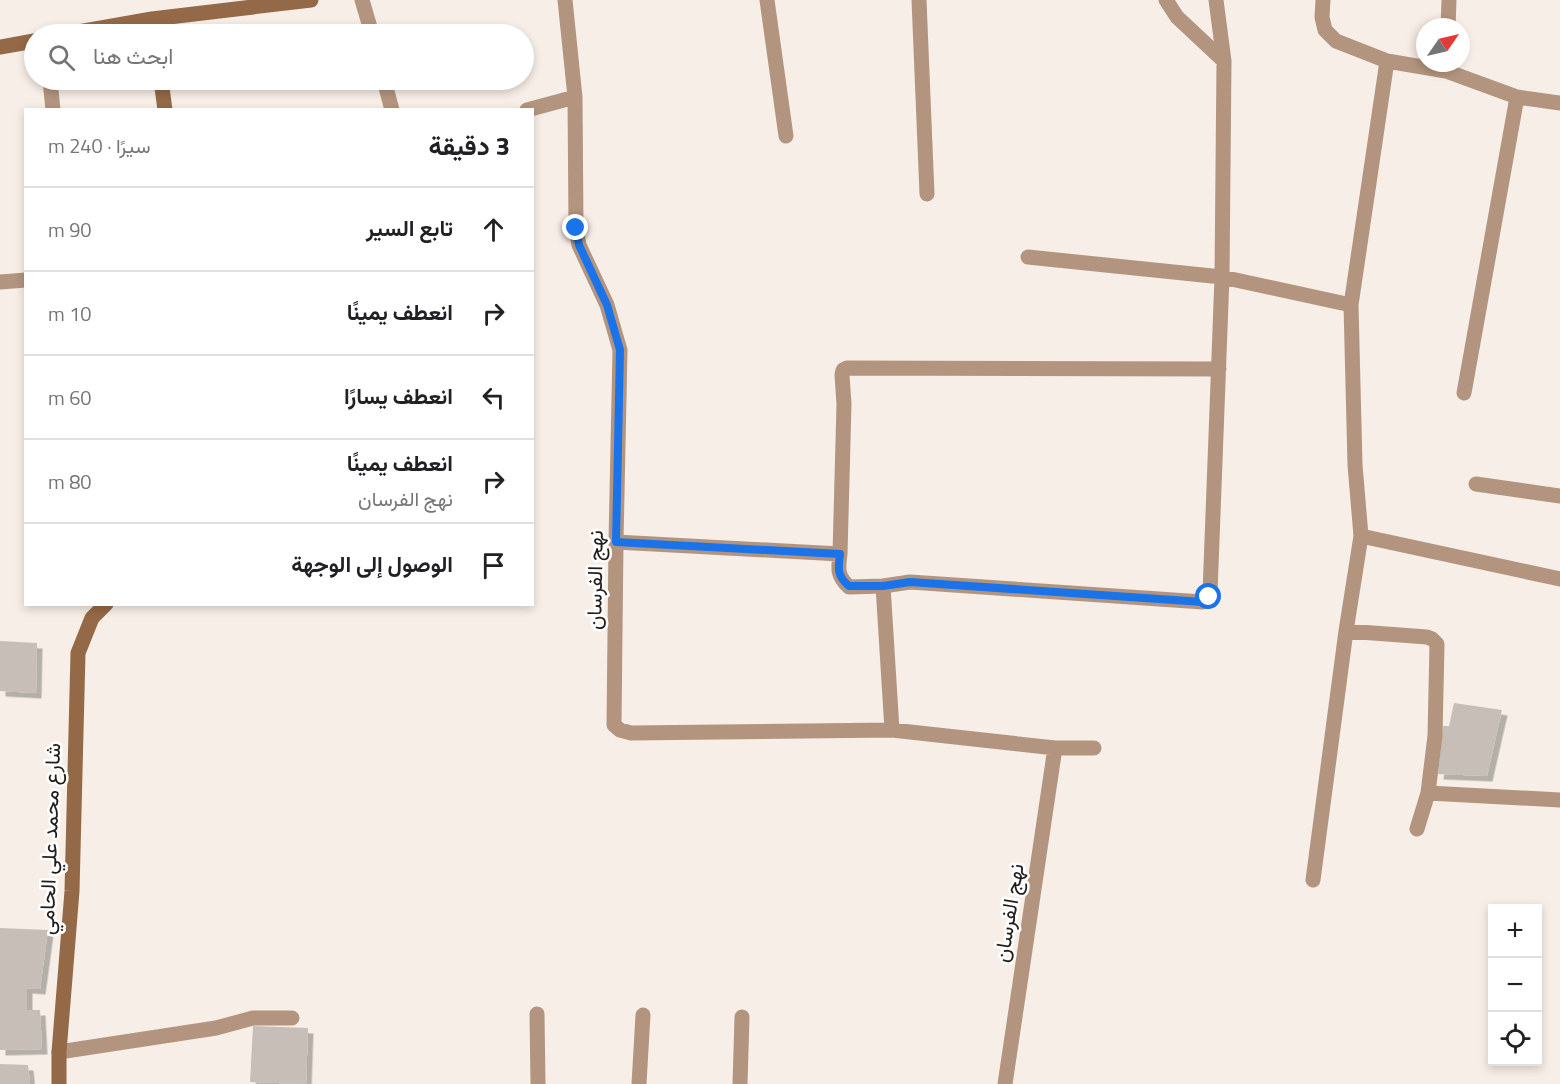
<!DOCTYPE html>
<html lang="ar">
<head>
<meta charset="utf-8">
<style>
  body { margin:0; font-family:"Titillium Web",Vazirmatn,sans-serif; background:#f6f6f6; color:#202124; direction:rtl }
  .controls { position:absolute; right:18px; bottom:18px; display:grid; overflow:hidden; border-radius:0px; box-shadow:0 3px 9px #0003 }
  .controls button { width:54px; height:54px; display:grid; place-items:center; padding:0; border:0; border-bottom:2px solid #e0e0e0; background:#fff; color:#202124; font:30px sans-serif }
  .compass { position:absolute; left:1416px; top:18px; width:54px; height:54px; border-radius:50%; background:#fff; box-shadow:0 3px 9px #0003; rotate:56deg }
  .stop { position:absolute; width:18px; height:18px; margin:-14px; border:4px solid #1a73e8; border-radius:50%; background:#fff }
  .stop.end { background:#1a73e8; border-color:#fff; box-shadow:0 2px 6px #0008 }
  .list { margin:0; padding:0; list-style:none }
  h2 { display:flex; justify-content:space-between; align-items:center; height:78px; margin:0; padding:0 24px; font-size:26px }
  h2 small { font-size:20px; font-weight:400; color:#757577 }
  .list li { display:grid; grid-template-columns:39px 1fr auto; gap:18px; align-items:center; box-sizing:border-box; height:84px; padding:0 24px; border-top:2px solid #e0e0e0 }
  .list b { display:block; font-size:22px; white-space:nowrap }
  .list p { margin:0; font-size:20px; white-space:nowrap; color:#757577 }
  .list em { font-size:20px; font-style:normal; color:#757577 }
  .icon { flex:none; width:33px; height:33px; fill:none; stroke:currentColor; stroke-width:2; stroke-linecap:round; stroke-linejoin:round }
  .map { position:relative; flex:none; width:1560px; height:1084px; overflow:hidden; direction:ltr }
  .search { position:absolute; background:#fff; box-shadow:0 3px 9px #0003; left:24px; top:24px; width:510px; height:66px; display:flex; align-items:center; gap:15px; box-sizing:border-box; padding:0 21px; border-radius:33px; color:#757577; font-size:22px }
  .panel { position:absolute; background:#fff; box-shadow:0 3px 9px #0003; left:24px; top:108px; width:510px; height:498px; border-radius:0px; direction:rtl }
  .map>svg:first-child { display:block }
  .building { fill:#c7beb7; filter:url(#shadow) }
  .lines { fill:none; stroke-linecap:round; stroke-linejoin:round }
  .street { stroke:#b3957f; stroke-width:15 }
  .secondary { stroke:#946947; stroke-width:15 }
  .route { stroke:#1a73e8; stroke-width:8 }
  .labels { text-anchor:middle; stroke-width:5; stroke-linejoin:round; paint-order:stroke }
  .street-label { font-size:21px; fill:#201d1a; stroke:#fff }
</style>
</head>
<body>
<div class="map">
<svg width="1560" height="1084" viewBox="0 0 1560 1084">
  <defs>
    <filter id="shadow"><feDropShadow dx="5.5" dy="5.5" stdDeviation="0" flood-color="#0004"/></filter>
  </defs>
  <rect width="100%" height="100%" fill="#f7eee7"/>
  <path class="building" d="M 0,641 L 37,643 L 36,693 L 0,691 Z
    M 1454,703 L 1502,710 L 1487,776 L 1438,774 L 1443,726 L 1449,726 Z
    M 0,928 L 48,930 L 40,989 L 27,988 L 27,1010 L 40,1010 L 42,1049 L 0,1050 Z
    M 253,1026 L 308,1028 L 306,1084 L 250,1082 Z
    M 0,1064 L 28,1065 L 30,1084 L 0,1084 Z"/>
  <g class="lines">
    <path class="street" d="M 362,0 L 372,34
      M 565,0 L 575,97 L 576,228 L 579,245 L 607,305 L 620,350 L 616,542 L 614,725 L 620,730 L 631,733 L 892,730 L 1055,748 L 1094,748
      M 767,0 L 786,136
      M 919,0 L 927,194
      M 1166,0 L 1177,17 L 1224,61
      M 1216,0 L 1224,61 L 1222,277 L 1210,593 L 1209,597 L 1203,602 L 910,582 L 883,586 L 849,587 C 837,576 838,569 840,554 L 844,404 L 842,375 L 843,370 L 847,368 L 1219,369
      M 1323,0 L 1322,17 L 1325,30 L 1336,41 L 1387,61 L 1446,71 L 1517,97 L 1560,103
      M 1448,27 L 1449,0
      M 50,80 L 53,110
      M 384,80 L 392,110
      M 527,110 L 575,97
      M 1028,257 L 1222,277 L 1351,305
      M 0,282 L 26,280
      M 1464,393 L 1517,97
      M 1476,484 L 1560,496
      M 1361,536 L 1560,579
      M 616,542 L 840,554
      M 883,586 L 892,730
      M 1346,631 L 1427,637 L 1432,639 L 1437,644 L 1435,736 L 1428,793 L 1417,829
      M 1428,793 L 1560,800
      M 1313,880 L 1346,631 L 1361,536 L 1355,465 L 1351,305 L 1387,61
      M 537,1014 L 538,1084
      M 59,1052 L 216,1028 L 253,1018 L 292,1018
      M 639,1084 L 643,1015
      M 740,1084 L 742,1017
      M 1005,1084 L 1055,748"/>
    <path class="secondary" d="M 152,19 L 154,34
      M 67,34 L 152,19 L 311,0
      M 0,47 L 34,41
      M 161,80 L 165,110
      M 59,1084 L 59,1052 L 72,891 L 78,653 L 92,618 L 106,604"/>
  </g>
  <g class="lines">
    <path class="route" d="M 576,228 L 579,245 L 607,305 L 620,350 L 616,542 L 840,554 C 838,569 837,576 849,586 L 883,586 L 910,582 L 1203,602 L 1209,597"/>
  </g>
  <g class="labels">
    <g class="street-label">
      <text transform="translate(595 580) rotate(-89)" y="7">نهج الفرسان</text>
      <text transform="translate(50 839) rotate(-88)" y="7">شارع محمد علي الحامي</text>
      <text transform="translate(1009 913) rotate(-81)" y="7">نهج الفرسان</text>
    </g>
  </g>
</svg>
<div class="controls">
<button>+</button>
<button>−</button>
<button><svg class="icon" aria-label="locate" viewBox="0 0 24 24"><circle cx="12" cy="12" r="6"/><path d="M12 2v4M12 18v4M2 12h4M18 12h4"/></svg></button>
</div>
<svg class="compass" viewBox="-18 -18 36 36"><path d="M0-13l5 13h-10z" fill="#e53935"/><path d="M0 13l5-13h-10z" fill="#757577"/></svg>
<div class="stop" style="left:1209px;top:597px"></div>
<div class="stop end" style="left:576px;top:228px"></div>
<div class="search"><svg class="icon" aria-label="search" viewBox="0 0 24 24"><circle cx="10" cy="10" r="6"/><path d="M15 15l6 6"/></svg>ابحث هنا</div>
<section class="panel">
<h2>3 دقيقة<small>سيرًا · 240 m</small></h2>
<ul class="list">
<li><svg class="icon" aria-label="ahead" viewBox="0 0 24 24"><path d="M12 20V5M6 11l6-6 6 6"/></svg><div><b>تابع السير</b></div><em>90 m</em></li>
<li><svg class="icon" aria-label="right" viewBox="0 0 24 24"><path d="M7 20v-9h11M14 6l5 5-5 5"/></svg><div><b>انعطف يمينًا</b></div><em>10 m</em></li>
<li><svg class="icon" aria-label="left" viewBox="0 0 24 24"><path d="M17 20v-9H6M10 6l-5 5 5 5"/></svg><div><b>انعطف يسارًا</b></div><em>60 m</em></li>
<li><svg class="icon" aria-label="right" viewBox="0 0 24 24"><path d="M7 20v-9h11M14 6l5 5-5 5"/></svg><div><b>انعطف يمينًا</b><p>نهج الفرسان</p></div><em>80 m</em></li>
<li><svg class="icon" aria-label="arrive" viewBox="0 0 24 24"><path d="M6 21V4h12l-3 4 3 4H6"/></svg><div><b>الوصول إلى الوجهة</b></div></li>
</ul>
</section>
</div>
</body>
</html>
